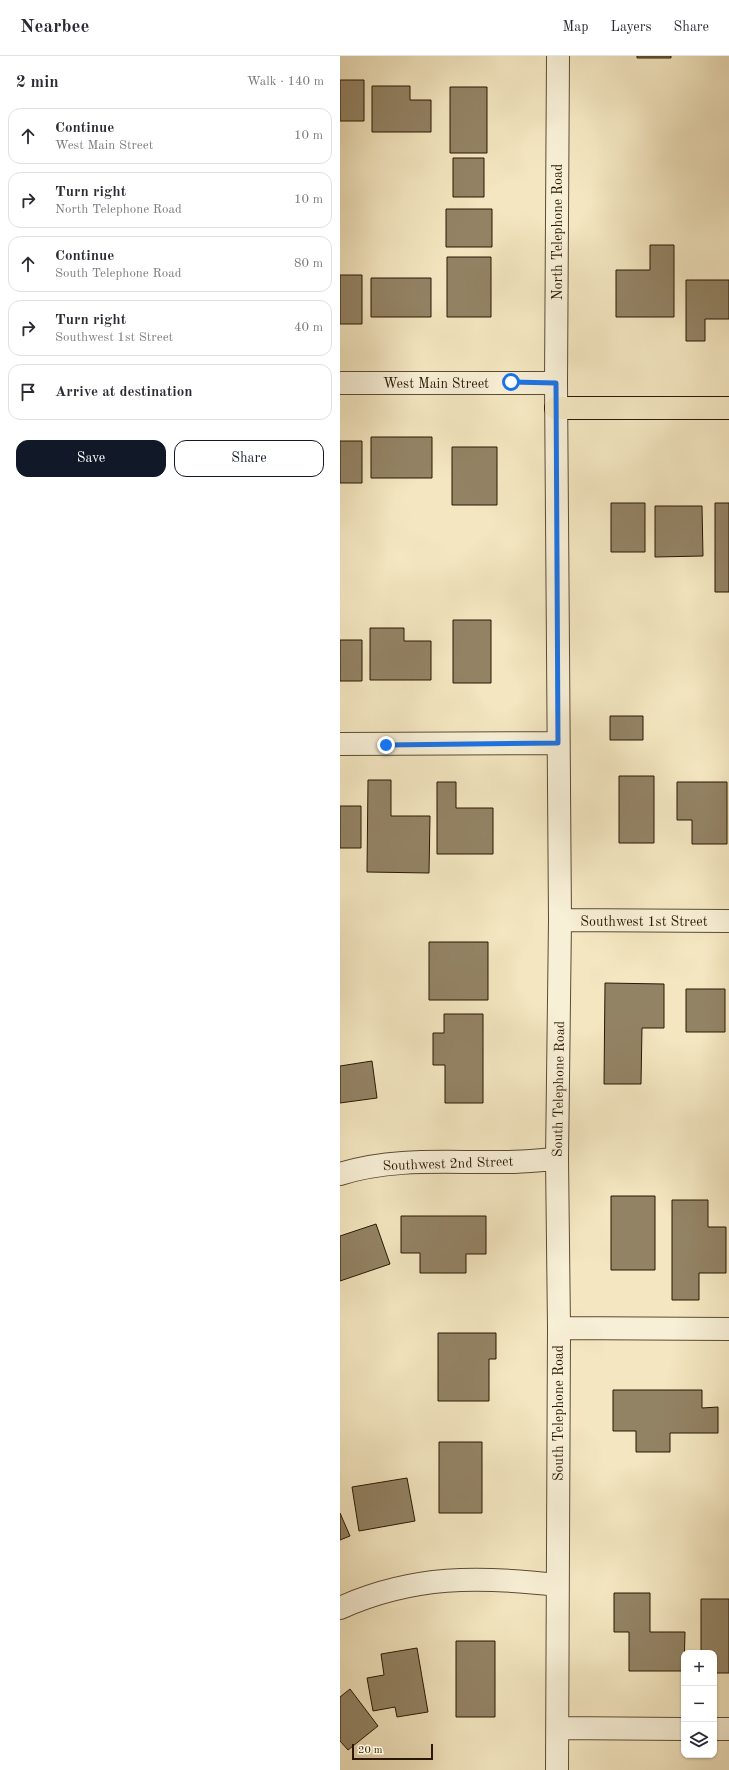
<!DOCTYPE html>
<html lang="en">
<head>
<meta charset="utf-8">
<style>
  body { margin:0; font-family:"Old Standard TT",serif; background:#f7f7f7; color:#2b2b33 }
  .controls { position:absolute; right:12px; bottom:12px; display:grid; overflow:hidden; border-radius:8px; box-shadow:0 1px 3px #0004 }
  .controls button { width:36px; height:36px; display:grid; place-items:center; padding:0; border:0; border-bottom:1px solid #e1e1e2; background:#fff; color:#2b2b33; font:20px sans-serif }
  .scale { position:absolute; left:12px; bottom:10px; width:81px; box-sizing:border-box; padding-left:4px; border:2px solid #2a1802; border-top:0; font-size:11px; line-height:14px; white-space:nowrap; color:#2a1802; -webkit-text-stroke:3px #f7efd6; paint-order:stroke }
  .stop { position:absolute; width:12px; height:12px; margin:-9px; border:3px solid #1a73e8; border-radius:50%; background:#fff }
  .stop.end { background:#1a73e8; border-color:#fff; box-shadow:0 1px 4px #0008 }
  .list { margin:0; padding:0; list-style:none }
  h2 { display:flex; justify-content:space-between; align-items:center; height:52px; margin:0; padding:0 16px; font-size:17px }
  h2 small { font-size:13px; font-weight:400; color:#7c7c81 }
  .list li { display:grid; grid-template-columns:26px 1fr auto; gap:12px; align-items:center; box-sizing:border-box; height:56px; margin:0 8px 8px; padding:0 8px; border:1px solid #e1e1e2; border-radius:12px }
  .list b { display:block; font-size:15px; white-space:nowrap }
  .list p { margin:0; font-size:13px; white-space:nowrap; color:#7c7c81 }
  .list em { font-size:13px; font-style:normal; color:#7c7c81 }
  .actions { display:flex; gap:8px; padding:12px 16px }
  .actions a { flex:1; padding:9px 0; border:1px solid #111827; border-radius:12px; text-align:center; font-size:14px; color:#111827 }
  .actions .main { background:#111827; color:#fff }
  .icon { flex:none; width:22px; height:22px; fill:none; stroke:currentColor; stroke-width:2; stroke-linecap:round; stroke-linejoin:round }
  .map { position:relative; flex:none; width:389px; height:1714px; overflow:hidden }
  header { display:flex; align-items:center; gap:24px; box-sizing:border-box; height:56px; padding:0 20px; background:#fff; border-bottom:1px solid #e1e1e2 }
  header strong { font-size:19px }
  nav { display:flex; gap:22px; margin-inline-start:auto; font-size:14px }
  main { display:flex }
  aside { flex:1; background:#fff }
  .map>svg:first-child { display:block }
  .building { fill:#938365; stroke:#2a1802 }
  .lines { fill:none; stroke-linecap:round; stroke-linejoin:round }
  .minor-casing { stroke:#5c4c32; stroke-width:24 }
  .major-casing { stroke:#2a1802; stroke-width:24 }
  .minor { stroke:#f7efd6; stroke-width:22 }
  .major { stroke:#f3e6c0; stroke-width:22 }
  .route { stroke:#1a73e8; stroke-width:5 }
  .labels { text-anchor:middle; stroke-width:3; stroke-linejoin:round; paint-order:stroke }
  .street-label { font-size:14px; fill:#2a1802; stroke:#f7efd6 }
</style>
</head>
<body>
<header>
<strong>Nearbee</strong>
<nav><a>Map</a><a>Layers</a><a>Share</a></nav>
</header>
<main>
<aside>
<h2>2 min<small>Walk · 140 m</small></h2>
<ul class="list">
<li><svg class="icon" aria-label="ahead" viewBox="0 0 24 24"><path d="M12 20V5M6 11l6-6 6 6"/></svg><div><b>Continue</b><p>West Main Street</p></div><em>10 m</em></li>
<li><svg class="icon" aria-label="right" viewBox="0 0 24 24"><path d="M7 20v-9h11M14 6l5 5-5 5"/></svg><div><b>Turn right</b><p>North Telephone Road</p></div><em>10 m</em></li>
<li><svg class="icon" aria-label="ahead" viewBox="0 0 24 24"><path d="M12 20V5M6 11l6-6 6 6"/></svg><div><b>Continue</b><p>South Telephone Road</p></div><em>80 m</em></li>
<li><svg class="icon" aria-label="right" viewBox="0 0 24 24"><path d="M7 20v-9h11M14 6l5 5-5 5"/></svg><div><b>Turn right</b><p>Southwest 1st Street</p></div><em>40 m</em></li>
<li><svg class="icon" aria-label="arrive" viewBox="0 0 24 24"><path d="M6 21V4h12l-3 4 3 4H6"/></svg><div><b>Arrive at destination</b></div></li>
</ul>
<div class="actions"><a class="main">Save</a><a>Share</a></div>
</aside>
<div class="map">
<svg width="389" height="1714" viewBox="0 0 389 1714">
  <rect width="100%" height="100%" fill="#f3e6c0"/>
  <filter id="stains"><feTurbulence type="fractalNoise" baseFrequency=".005" numOctaves="4"/><feColorMatrix values="0 0 0 0 .2 0 0 0 0 .09 0 0 0 0 .02 0 0 0 .5 -.17"/></filter>
  <radialGradient id="worn" r=".72"><stop offset=".6" stop-color="#630" stop-opacity="0"/><stop offset="1" stop-color="#630" stop-opacity=".3"/></radialGradient>
  <path class="building" d="M 297,0 L 331,0 L 331,2 L 297,2 Z
    M 0,24 L 24,24 L 24,65 L 0,65 Z
    M 32,30 L 70,30 L 70,44 L 91,44 L 91,76 L 32,76 Z
    M 110,31 L 147,31 L 147,97 L 110,97 Z
    M 113,102 L 144,102 L 144,141 L 113,141 Z
    M 106,153 L 152,153 L 152,191 L 106,191 Z
    M 310,189 L 334,189 L 334,261 L 276,261 L 276,214 L 310,214 Z
    M 107,201 L 151,201 L 151,261 L 107,261 Z
    M 0,219 L 22,219 L 22,268 L 0,268 Z
    M 31,222 L 91,222 L 91,261 L 31,261 Z
    M 346,224 L 389,224 L 389,263 L 365,263 L 365,285 L 346,285 Z
    M 31,381 L 92,381 L 92,422 L 31,422 Z
    M 0,385 L 22,385 L 22,427 L 0,427 Z
    M 112,391 L 157,391 L 157,449 L 112,449 Z
    M 271,447 L 305,447 L 305,496 L 271,496 Z
    M 375,447 L 389,447 L 389,536 L 375,536 Z
    M 315,450 L 362,450 L 363,500 L 315,501 Z
    M 113,564 L 151,564 L 151,627 L 113,627 Z
    M 30,572 L 64,572 L 64,585 L 91,585 L 91,624 L 30,624 Z
    M 0,584 L 22,584 L 22,625 L 0,625 Z
    M 270,660 L 303,660 L 303,684 L 270,684 Z
    M 279,720 L 314,720 L 314,787 L 279,787 Z
    M 28,724 L 51,724 L 51,760 L 90,760 L 89,817 L 27,816 Z
    M 97,726 L 116,726 L 116,752 L 153,752 L 153,798 L 97,798 Z
    M 337,726 L 387,726 L 387,788 L 352,788 L 352,764 L 337,764 Z
    M 0,750 L 21,750 L 21,792 L 0,792 Z
    M 89,886 L 148,886 L 148,944 L 89,944 Z
    M 265,927 L 324,928 L 324,972 L 302,972 L 301,1028 L 264,1028 Z
    M 346,933 L 385,933 L 385,976 L 346,976 Z
    M 104,958 L 143,958 L 143,1047 L 105,1047 L 105,1009 L 93,1009 L 93,977 L 104,977 Z
    M 32,1005 L 37,1042 L 0,1047 L 0,1010 Z
    M 271,1140 L 315,1140 L 315,1214 L 271,1214 Z
    M 332,1144 L 368,1144 L 368,1171 L 386,1171 L 386,1217 L 359,1217 L 359,1244 L 332,1244 Z
    M 61,1160 L 146,1160 L 146,1198 L 126,1198 L 126,1217 L 80,1217 L 80,1197 L 61,1197 Z
    M 36,1168 L 50,1208 L 0,1225 L 0,1180 Z
    M 98,1277 L 156,1277 L 156,1303 L 149,1303 L 149,1345 L 98,1345 Z
    M 273,1334 L 362,1334 L 362,1352 L 378,1351 L 378,1377 L 330,1377 L 330,1396 L 296,1396 L 296,1375 L 273,1375 Z
    M 99,1386 L 142,1386 L 142,1457 L 99,1457 Z
    M 67,1422 L 75,1465 L 19,1475 L 12,1431 Z
    M 0,1457 L 10,1480 L 0,1484 Z
    M 274,1537 L 310,1537 L 310,1576 L 345,1576 L 344,1615 L 289,1615 L 289,1576 L 274,1576 Z
    M 361,1543 L 389,1543 L 389,1617 L 374,1617 L 374,1597 L 361,1597 Z
    M 116,1585 L 155,1585 L 155,1661 L 116,1661 Z
    M 77,1592 L 88,1656 L 57,1661 L 55,1651 L 33,1655 L 27,1622 L 44,1619 L 41,1598 Z
    M 10,1633 L 38,1670 L 8,1694 L 0,1685 L 0,1641 Z"/>
  <g class="lines">
    <defs>
      <path id="minor" d="M 0,327 L 216,327
        M 0,688 L 218,687
        M 220,864 L 389,865
        M 0,1118 C 54,1101 109,1107 165,1106 C 182,1106 200,1104 217,1103
        M 219,1272 L 389,1273
        M 0,1552 C 73,1519 139,1520 217,1529
        M 218,1672 L 344,1673
        M 374,1673 L 389,1673
        M 217,1714 L 219,1272 L 217,1103 L 220,864 L 216,327 L 218,0"/>
      <path id="major" d="M 216,352 L 389,352"/>
    </defs>
    <use href="#minor" class="minor-casing"/>
    <use href="#major" class="major-casing"/>
    <use href="#minor" class="minor"/>
    <use href="#major" class="major"/>
  </g>
  <g class="lines">
    <path class="route" d="M 46,689 L 218,687 L 216,327 L 171,326"/>
  </g>
  <g class="labels">
    <g class="street-label">
      <text transform="translate(217 176) rotate(-90)" y="5">North Telephone Road</text>
      <text x="96" y="332">West Main Street</text>
      <text x="304" y="870">Southwest 1st Street</text>
      <text transform="translate(218 1033) rotate(-89)" y="5">South Telephone Road</text>
      <text transform="translate(108 1107) rotate(-2)" y="5">Southwest 2nd Street</text>
      <text transform="translate(218 1357) rotate(-90)" y="5">South Telephone Road</text>
    </g>
  </g>
  <rect width="100%" height="100%" filter="url(#stains)"/>
  <rect width="100%" height="100%" fill="url(#worn)"/>
</svg>
<div class="controls">
<button>+</button>
<button>−</button>
<button><svg class="icon" aria-label="layers" viewBox="0 0 24 24"><path d="M12 4l9 5-9 5-9-5zM3 14l9 5 9-5"/></svg></button>
</div>
<div class="scale">20 m</div>
<div class="stop" style="left:171px;top:326px"></div>
<div class="stop end" style="left:46px;top:689px"></div>
</div>
</main>
</body>
</html>
